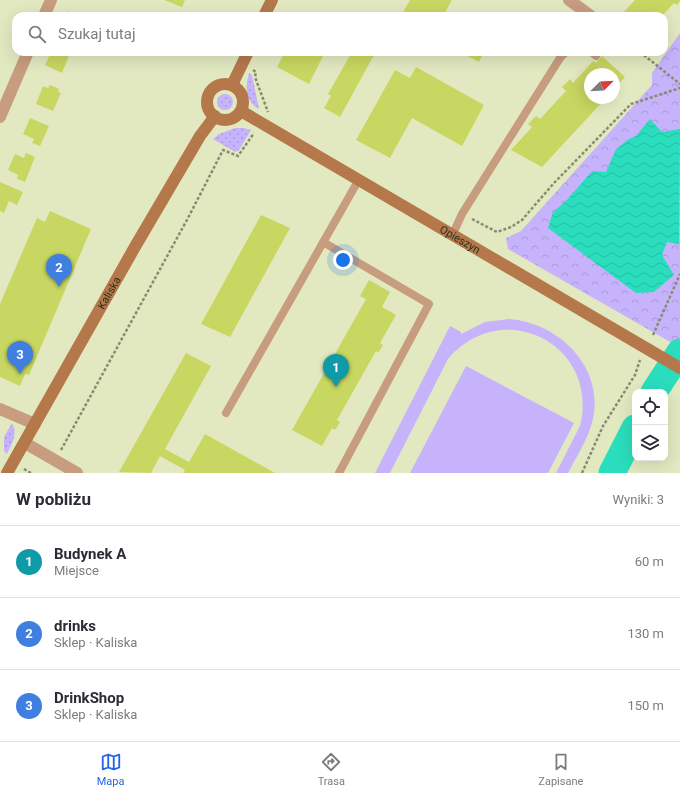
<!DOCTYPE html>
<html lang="pl">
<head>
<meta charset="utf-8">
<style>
  body { margin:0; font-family:Roboto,sans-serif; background:#f7f7f7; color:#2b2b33 }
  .controls { position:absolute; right:12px; bottom:12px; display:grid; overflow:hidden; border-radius:8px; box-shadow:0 4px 16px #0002 }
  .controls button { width:36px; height:36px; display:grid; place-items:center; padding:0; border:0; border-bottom:1px solid #e1e1e2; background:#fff; color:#2b2b33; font:20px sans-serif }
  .compass { position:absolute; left:584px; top:68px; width:36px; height:36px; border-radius:50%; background:#fff; box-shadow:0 4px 16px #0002; rotate:66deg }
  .you { position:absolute; left:343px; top:260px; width:14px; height:14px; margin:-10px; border:3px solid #fff; border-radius:50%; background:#1a73e8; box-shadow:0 0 0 6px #1a73e833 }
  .badge { display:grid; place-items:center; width:26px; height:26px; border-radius:50%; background:#2563eb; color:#fff; font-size:13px; font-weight:700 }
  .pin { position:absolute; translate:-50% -33px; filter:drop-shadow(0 1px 2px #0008) }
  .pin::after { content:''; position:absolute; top:21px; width:14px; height:12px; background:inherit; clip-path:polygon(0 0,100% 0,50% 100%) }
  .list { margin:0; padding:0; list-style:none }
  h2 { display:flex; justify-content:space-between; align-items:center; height:52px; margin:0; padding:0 16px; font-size:17px }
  h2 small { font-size:13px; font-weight:400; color:#7c7c81 }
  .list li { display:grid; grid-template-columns:26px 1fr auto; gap:12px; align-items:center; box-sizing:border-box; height:72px; padding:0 16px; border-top:1px solid #e1e1e2 }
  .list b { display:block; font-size:15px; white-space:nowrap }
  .list p { margin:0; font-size:13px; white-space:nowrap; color:#7c7c81 }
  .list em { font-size:13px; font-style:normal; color:#7c7c81 }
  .icon { flex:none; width:22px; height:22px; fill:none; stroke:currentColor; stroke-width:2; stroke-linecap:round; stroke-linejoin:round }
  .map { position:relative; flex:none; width:680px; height:473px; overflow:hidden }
  .search { position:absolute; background:#fff; box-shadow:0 4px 16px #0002; left:12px; right:12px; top:12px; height:44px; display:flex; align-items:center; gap:10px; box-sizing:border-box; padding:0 14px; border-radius:12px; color:#7c7c81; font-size:15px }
  .sheet { height:268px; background:#fff }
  nav { display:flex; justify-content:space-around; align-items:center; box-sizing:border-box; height:56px; border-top:1px solid #e1e1e2; background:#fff; font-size:11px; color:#7c7c81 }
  nav a { display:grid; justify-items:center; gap:2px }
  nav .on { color:#2563eb }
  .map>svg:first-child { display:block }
  .grass { fill:url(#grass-dots) }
  .park { fill:url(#park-crowns) }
  .pitch { fill:#c6b3fc }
  .water { fill:url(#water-waves) }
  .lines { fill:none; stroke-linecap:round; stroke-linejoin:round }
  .river { stroke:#2addbc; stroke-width:27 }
  .building { fill:#c8d761 }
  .path { stroke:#878c70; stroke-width:2.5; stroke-dasharray:3 2; stroke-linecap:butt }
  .lane { stroke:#c79c7f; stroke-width:8 }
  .street { stroke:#c79c7f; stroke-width:12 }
  .secondary { stroke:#b5784b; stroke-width:12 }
  .labels { text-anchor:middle; stroke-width:4; stroke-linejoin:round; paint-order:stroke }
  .street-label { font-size:11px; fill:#2e3021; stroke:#eff6ce }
</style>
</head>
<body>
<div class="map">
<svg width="680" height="473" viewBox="0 0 680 473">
  <defs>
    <pattern id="grass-dots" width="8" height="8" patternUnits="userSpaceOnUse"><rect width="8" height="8" fill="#c6b3fc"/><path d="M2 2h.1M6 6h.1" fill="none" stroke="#aa9ad8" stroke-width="1.8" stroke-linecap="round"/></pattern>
    <pattern id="park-crowns" width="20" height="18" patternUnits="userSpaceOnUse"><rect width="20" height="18" fill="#c6b3fc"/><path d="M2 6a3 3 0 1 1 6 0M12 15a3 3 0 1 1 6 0" fill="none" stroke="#aa9ad8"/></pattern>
    <pattern id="water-waves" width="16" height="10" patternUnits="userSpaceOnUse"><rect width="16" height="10" fill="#2addbc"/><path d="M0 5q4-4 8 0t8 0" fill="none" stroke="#26bea1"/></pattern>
  </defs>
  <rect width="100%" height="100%" fill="#e2e9c1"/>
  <path class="grass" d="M 249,73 L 252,75 L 259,109 C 245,102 245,87 249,73 Z
    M217 102a8 8 0 1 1 16 0a8 8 0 1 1-16 0Z
    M 235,128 L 244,128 L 251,130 L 239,150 L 235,152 L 213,139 L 219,134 Z
    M 12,423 C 18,434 12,444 7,454 L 4,451 L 4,437 Z"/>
  <path class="park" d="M 680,33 L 680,345 L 679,347 L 508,249 L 506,238 L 521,231 L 652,85 L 652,73 Z"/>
  <path class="pitch" d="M 509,319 C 563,323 610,374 590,429 C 585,444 575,459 568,473 L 556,473 L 580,426 C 600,345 503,295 448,359 L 390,473 L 375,473 L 450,326 L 461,332 L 461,334 L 485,322 Z
    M 466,366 L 574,423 L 548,473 L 410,473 Z"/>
  <path class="water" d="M 650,119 L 662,132 L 680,129 L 679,244 L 667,242 L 662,255 L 674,275 L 654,292 L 636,293 L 548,228 L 553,212 L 566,201 L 592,171 L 606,172 L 616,149 L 629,139 L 636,136 Z"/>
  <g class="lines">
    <path class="river" d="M 654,392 L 680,352
      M 612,473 L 635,428"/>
  </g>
  <path class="building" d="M 164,0 L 185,0 L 182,7 Z
    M 410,0 L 452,0 L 443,16 L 401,16 Z
    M 635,0 L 680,0 L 680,1 L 677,5 L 674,3 L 662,16 L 620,16 Z
    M 68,11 L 80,16 L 66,16 Z
    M 51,52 L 70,53 L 62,73 L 45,65 Z
    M 285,52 L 325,52 L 309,84 L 277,67 Z
    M 352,52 L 368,52 L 374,55 L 340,117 L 324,108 L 331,96 L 328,94 Z
    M 460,52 L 484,52 L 479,62 Z
    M 602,56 L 625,77 L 614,89 L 614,74 L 590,74 L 590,98 L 606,98 L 542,167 L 511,150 L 532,127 L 528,124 L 536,116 L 540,119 L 566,91 L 562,87 L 570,79 L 573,83 L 593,61 L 596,63 Z
    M 416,67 L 484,105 L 462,146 L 412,118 L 390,158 L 356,140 L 395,70 L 410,78 Z
    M 50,85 L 59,89 L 58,92 L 61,93 L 53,111 L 36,104 L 43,86 L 48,88 Z
    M 30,118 L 49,126 L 40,146 L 32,143 L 34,139 L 23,134 Z
    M 26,153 L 35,157 L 25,182 L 17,179 L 18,175 L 8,170 L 15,154 L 24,158 Z
    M 0,182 L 23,192 L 17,205 L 9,201 L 4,213 L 0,211 Z
    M 50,211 L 91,229 L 29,375 L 25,374 L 20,386 L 0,377 L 0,304 L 37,218 L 45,222 Z
    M 261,215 L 290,228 L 230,337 L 201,324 Z
    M 369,280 L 390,292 L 382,307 L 396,315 L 380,343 L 383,345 L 378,353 L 376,351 L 337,420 L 340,422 L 335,430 L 332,428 L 322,446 L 292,430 L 366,299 L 360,296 Z
    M 186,353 L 211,366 L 165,449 L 189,462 L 205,434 L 275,473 L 183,473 L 185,470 L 160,456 L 151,473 L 119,472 Z"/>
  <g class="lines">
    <path class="path" d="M 640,52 L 680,84
      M 253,70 L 256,72 L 255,77 L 268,112
      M 472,219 L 497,232 L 511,227 L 522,220 L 554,183 L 631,104 L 680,88
      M 653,335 L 680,274
      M 61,450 L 188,218 L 223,150 L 238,156 L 254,133
      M 24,469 L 31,473
      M 582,473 L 603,426 L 635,375 L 640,360"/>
    <path class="lane" d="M 591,52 L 596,56
      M 452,236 L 462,214 L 560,58 L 566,52
      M 323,242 L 429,304 L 339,473
      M 226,413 L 358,181"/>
    <path class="street" d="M 569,0 L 591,16
      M 44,16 L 51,0
      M 0,117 L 28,52
      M 0,409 L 35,424
      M 25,443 L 77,473"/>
    <g class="secondary">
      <path d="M 264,16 L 272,0"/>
      <circle cx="225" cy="102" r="18"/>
      <path d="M 232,85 L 248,52"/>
      <path id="s1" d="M 241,111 L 680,368"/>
      <path id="s2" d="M 7,473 L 136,245 L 200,136 L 215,116"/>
    </g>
  </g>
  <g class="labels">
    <g class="street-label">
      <text dy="4" stroke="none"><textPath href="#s1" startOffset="254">Opieszyn</textPath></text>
      <text dy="4" stroke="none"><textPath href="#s2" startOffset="207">Kaliska</textPath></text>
    </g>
  </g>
</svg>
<div class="controls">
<button><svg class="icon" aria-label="locate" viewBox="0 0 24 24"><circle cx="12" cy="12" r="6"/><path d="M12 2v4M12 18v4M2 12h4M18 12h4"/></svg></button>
<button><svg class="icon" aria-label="layers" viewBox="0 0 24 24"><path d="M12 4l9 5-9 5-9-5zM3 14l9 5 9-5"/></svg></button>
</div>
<svg class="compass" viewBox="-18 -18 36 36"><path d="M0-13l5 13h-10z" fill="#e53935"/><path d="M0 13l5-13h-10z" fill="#7c7c81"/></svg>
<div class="you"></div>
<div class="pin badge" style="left:336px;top:387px;background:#0f9aa8">1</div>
<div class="pin badge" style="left:59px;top:287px;background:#3f7fe0">2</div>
<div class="pin badge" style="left:20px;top:374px;background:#3f7fe0">3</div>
<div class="search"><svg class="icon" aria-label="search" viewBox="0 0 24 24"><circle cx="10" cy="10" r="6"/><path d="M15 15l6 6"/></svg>Szukaj tutaj</div>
</div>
<section class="sheet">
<h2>W pobliżu<small>Wyniki: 3</small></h2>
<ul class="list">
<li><span class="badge" style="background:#0f9aa8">1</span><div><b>Budynek A</b><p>Miejsce</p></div><em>60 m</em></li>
<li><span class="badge" style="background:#3f7fe0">2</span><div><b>drinks</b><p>Sklep · Kaliska</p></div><em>130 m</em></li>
<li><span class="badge" style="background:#3f7fe0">3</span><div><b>DrinkShop</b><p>Sklep · Kaliska</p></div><em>150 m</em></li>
</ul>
</section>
<nav>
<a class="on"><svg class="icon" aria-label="map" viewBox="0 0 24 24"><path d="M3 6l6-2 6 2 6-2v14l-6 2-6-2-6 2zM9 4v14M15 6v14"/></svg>Mapa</a>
<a><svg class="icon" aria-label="directions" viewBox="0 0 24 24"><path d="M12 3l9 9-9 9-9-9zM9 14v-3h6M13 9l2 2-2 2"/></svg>Trasa</a>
<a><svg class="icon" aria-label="saved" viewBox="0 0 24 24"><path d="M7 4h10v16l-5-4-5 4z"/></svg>Zapisane</a>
</nav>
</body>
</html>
